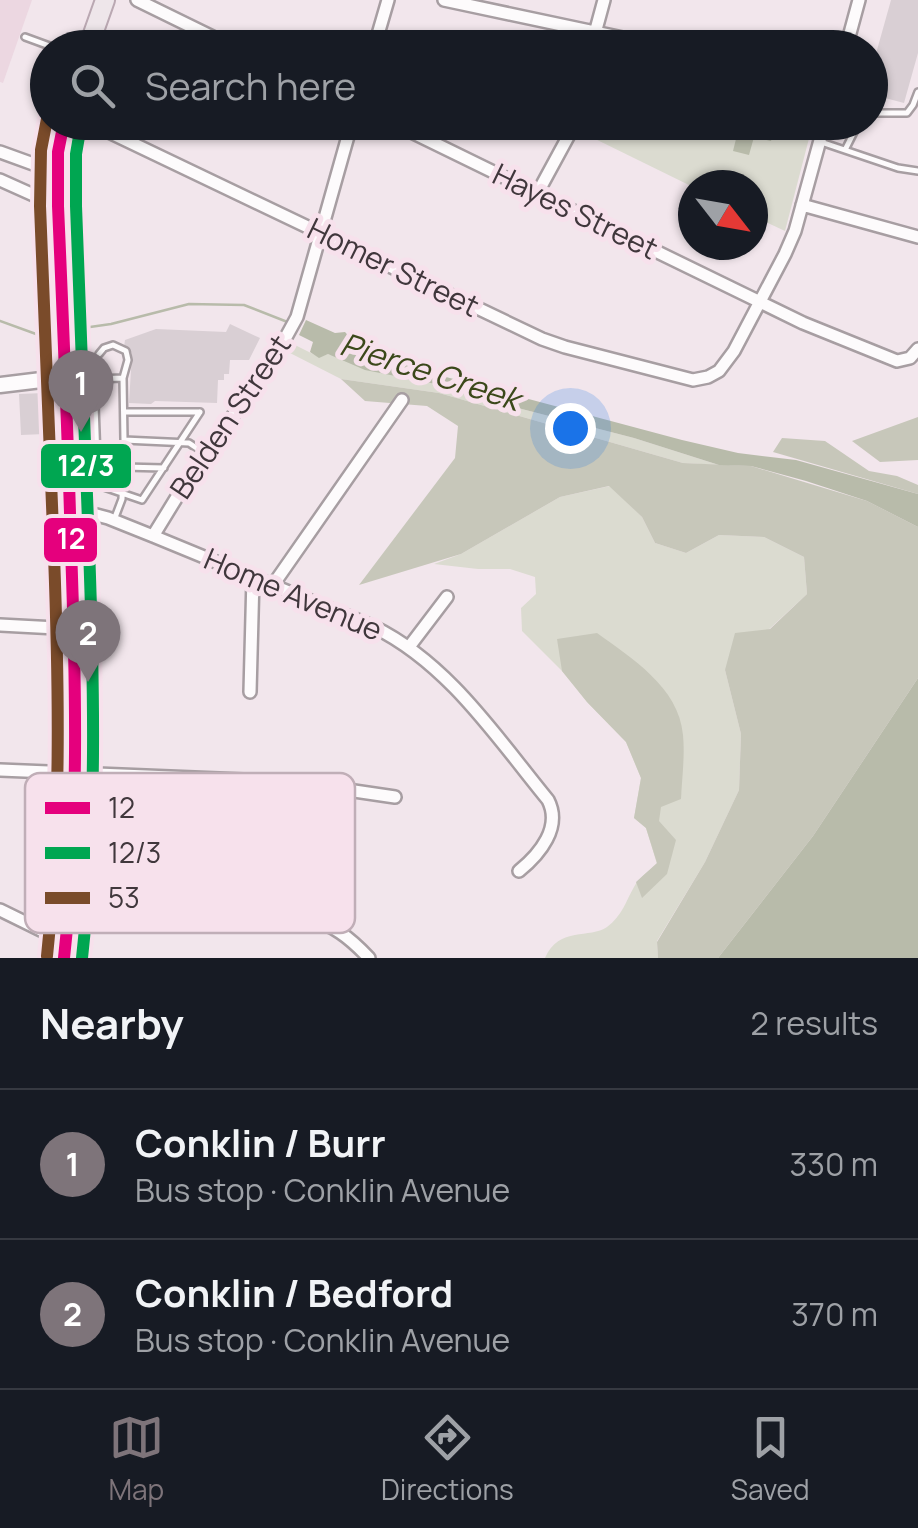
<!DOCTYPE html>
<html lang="en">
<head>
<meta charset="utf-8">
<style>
  body { margin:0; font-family:Manrope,sans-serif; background:#20242c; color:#f1f3f6 }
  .compass { position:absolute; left:678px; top:170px; width:90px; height:90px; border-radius:50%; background:#171b24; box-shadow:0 2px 8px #0004; rotate:121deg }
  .you { position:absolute; left:570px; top:428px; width:35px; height:35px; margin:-25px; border:8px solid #fff; border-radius:50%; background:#1a73e8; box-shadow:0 0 0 15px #1a73e833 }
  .badge { display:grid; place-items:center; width:65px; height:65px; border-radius:50%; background:#7e747a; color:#fff; font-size:32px; font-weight:700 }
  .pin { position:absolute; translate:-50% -82px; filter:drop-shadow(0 2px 5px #0008) }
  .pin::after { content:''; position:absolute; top:52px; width:35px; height:30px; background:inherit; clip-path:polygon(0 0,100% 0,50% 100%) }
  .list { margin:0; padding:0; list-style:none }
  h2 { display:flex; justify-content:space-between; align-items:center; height:130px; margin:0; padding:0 40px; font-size:42px }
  h2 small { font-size:32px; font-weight:400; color:#9ea1a6 }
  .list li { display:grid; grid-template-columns:65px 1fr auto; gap:30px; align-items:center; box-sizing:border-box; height:150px; padding:0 40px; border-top:2px solid #363941 }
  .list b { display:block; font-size:38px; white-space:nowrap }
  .list p { margin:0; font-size:32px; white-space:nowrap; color:#9ea1a6 }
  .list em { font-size:32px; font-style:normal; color:#9ea1a6 }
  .icon { flex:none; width:55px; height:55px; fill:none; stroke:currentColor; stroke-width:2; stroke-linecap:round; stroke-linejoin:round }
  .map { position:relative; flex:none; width:918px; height:958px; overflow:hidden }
  .search { position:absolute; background:#171b24; box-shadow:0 2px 8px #0004; left:30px; right:30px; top:30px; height:110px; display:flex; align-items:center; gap:25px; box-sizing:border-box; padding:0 35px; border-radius:55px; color:#9ea1a6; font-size:38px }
  .sheet { height:430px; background:#171b24 }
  nav { display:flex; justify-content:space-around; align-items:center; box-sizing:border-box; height:140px; border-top:2px solid #363941; background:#171b24; font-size:28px; color:#9ea1a6 }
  nav a { display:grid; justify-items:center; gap:5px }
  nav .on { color:#7e747a }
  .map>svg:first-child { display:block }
  .built { fill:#ecd7e1 }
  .green { fill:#dbdbd0 }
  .forest { fill:#c7c7ba }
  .water { fill:#b8bbaa }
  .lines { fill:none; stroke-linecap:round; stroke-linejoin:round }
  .stream { stroke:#b8bbaa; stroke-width:2.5 }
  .building { fill:#d9cfd4 }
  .service-casing { stroke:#a79ea2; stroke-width:10 }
  .minor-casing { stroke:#a79ea2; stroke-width:16 }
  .tertiary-casing { stroke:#a79ea2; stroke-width:19 }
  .primary-casing { stroke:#baa8b2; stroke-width:22 }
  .service { stroke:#fdfbfc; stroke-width:5 }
  .minor { stroke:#fdfbfc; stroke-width:11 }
  .tertiary { stroke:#fdfbfc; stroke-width:14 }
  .primary { stroke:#eee6ea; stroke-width:18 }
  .bus-1-casing { stroke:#f7e1ec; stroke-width:20 }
  .bus-2-casing { stroke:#f7e1ec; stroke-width:20 }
  .bus-3-casing { stroke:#f7e1ec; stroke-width:20 }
  .bus-1 { stroke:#e5007d; stroke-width:12 }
  .bus-2 { stroke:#00a651; stroke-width:12 }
  .bus-3 { stroke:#7a4b2a; stroke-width:12 }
  .labels { text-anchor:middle; stroke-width:10; stroke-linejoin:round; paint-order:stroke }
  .street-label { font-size:30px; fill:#40373c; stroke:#f7e1ec }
  .water-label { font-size:32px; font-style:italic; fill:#3b481a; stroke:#f7e1ec }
  .key { fill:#f7e1ec; stroke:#c0aeb7; stroke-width:2.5 }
  .key-label { font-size:28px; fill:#40373c }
  .line-badge { stroke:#f7e1ec; stroke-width:4 }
  .badge-label { font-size:28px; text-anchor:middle; font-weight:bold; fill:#fff }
</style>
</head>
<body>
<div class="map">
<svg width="918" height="958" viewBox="0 0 918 958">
  <rect width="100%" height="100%" fill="#f2e6ec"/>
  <path class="built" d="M 0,0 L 32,0 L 3,83 L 0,82 Z"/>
  <path class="green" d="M 586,122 L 813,123 L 785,231 L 753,216 L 753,185 L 693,187 L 583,133 Z
    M 295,345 L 319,357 L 328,354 L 456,388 L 518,408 L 634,438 L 719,465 L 683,463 L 439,393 L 341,379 L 290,353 Z
    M 610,486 L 642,517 L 655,543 L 686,553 L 719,535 L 764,537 L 804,557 L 807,594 L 725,670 L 741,734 L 739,790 L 705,862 L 657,941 L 658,958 L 545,958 C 559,926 590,939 607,927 C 622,916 626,901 634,887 C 639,877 649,871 657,864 L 646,828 L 634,818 L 641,778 L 626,742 L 587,702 L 562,671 L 522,631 L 521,608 L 536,594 L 535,577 L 510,569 L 478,569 L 434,564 L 461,554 L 560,497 Z"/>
  <path class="forest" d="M 341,379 L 439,393 L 683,463 L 751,466 L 867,501 L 918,527 L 918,678 L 813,836 L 718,958 L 658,958 L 657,942 L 705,862 L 739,790 L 741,734 L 725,670 L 735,633 L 770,629 L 807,594 L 804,557 L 764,537 L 719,535 L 686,553 L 655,543 L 642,517 L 609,486 L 560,497 L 461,554 L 359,585 L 455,458 L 458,426 L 427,406 L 365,401 Z
    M 918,417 L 918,460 L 880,462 L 852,441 Z
    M 782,438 L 825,441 L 869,471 L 897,476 L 918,485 L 918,494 L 773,452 Z
    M 597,633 C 631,658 679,687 683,735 C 685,756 682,778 681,799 L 661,807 L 659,821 L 676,840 L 667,874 L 642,898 L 636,882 L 657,863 L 646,828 L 634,818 L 641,778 L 626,742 L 587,702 L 562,671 L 557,639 Z"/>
  <path class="water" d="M 771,123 L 775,124 L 771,141 L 754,137 L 749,155 L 733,151 L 740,123 Z
    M 306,320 L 335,333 L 345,332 L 354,342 L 416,369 L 682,440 L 738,453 L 796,460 L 918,494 L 918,527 L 867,501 L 806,481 L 751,466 L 719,465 L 634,438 L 518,408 L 456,388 L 365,370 L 328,354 L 319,358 L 310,352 L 313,342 L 299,335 Z
    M 918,678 L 918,958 L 718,958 L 813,836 Z"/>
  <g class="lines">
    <path class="stream" d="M 0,321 L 36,334 L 56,332
      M 69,330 L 111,324 L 189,304 L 244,305 L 290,323"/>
  </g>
  <path class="building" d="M 891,0 L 918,0 L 918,53 L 904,103 L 870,94 L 870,75 Z
    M 230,324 L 260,338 L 249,360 L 230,360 L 229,374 L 224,374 L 224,380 L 218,380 L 217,403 L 155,401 L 151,404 L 129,403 L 132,353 L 124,347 L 125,340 L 156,329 L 226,332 Z
    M 44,393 L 45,434 L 21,435 L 19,394 Z"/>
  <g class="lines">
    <defs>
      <path id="service" d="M 25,37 L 55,48
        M 870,113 L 907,113 L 913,105 L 918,92
        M 821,142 L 898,168 L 918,171
        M 845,150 L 859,122
        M 99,354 L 104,348 L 113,345 L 126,351 L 128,360 L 123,378
        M 94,379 L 98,485 L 142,500 L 200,412
        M 68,380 L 123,378 L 124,440
        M 84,380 L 93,363
        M 124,412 L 200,412
        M 123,467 L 164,468
        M 114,520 L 122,499 L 124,440 L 189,443 L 204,453"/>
      <path id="minor" d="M 137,0 L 235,48
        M 444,0 L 670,48
        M 374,48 L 388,0
        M 591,48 L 604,0
        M 846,48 L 859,0
        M 88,122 L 542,339 L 565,347 L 693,380 L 708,377 L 719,371 L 734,351 L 785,254 L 795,231 L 825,122
        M 391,122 L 803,323 L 897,361 L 910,358 L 918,349
        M 0,152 L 36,165 L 57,167
        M 0,180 L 58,206
        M 537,194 L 569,135 L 573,122
        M 802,205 L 918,237
        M 70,508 L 108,518 L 153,536 L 374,627 C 449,664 497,738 548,800 C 562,827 540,854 519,871
        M 153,536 L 180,492 L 280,348 L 297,317 L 352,122
        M 273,585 L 402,400
        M 0,625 L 75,629
        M 409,647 L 447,597
        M 250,692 L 253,577
        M 0,770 L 293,782 L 395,797
        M 70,908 L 306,918 C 333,924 350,938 369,958
        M 0,910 L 49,934 L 66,939"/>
      <path id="tertiary" d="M 0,385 L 66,377"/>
      <path id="primary" d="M 88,48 L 105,0
        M 64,958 C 81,827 77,694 72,563 C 68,444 63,325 58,206 L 58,152 L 64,122"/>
    </defs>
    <use href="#service" class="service-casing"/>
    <use href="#minor" class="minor-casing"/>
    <use href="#tertiary" class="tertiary-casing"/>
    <use href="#primary" class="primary-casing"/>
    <use href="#service" class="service"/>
    <use href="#minor" class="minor"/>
    <use href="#tertiary" class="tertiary"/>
    <use href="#primary" class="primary"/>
    <defs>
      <path id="bus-1" d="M 64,122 L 58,152 L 58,206 C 63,320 68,434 71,548 C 76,685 79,821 64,958"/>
      <path id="bus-2" d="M 81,125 L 76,154 L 76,206 C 80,320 85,434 89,548 C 94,685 97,821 82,958"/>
      <path id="bus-3" d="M 47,956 C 61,822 59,689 54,555 C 50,438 45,322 40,206 L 41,150 L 47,119"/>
    </defs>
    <use href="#bus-1" class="bus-1-casing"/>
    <use href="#bus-2" class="bus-2-casing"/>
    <use href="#bus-3" class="bus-3-casing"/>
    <use href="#bus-1" class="bus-1"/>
    <use href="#bus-2" class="bus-2"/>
    <use href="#bus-3" class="bus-3"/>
  </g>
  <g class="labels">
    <g class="street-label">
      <text transform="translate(575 212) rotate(26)" y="10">Hayes Street</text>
      <text transform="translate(393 268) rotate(26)" y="10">Homer Street</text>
      <text transform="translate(231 417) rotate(-56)" y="10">Belden Street</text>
      <text transform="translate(293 595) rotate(23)" y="10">Home Avenue</text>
    </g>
    <g class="water-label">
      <text transform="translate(430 372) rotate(18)" y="11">Pierce Creek</text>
    </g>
  </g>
  <rect x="25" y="773" width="330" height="160" rx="15" class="key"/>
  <rect x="45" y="802" width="45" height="12" fill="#e5007d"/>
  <rect x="45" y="847" width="45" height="12" fill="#00a651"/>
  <rect x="45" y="892" width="45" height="12" fill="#7a4b2a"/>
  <g class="key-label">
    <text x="108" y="818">12</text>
    <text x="108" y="863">12/3</text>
    <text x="108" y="908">53</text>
  </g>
  <g class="line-badge">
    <rect x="39" y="442" width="94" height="48" rx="10" fill="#00a651"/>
    <rect x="42" y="516" width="57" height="48" rx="10" fill="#e5007d"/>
  </g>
  <g class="badge-label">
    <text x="86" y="476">12/3</text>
    <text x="71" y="549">12</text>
  </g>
</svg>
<svg class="compass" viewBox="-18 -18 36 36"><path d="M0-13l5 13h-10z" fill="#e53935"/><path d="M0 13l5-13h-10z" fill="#9ea1a6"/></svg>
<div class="you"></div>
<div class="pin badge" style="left:81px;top:432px">1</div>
<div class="pin badge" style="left:88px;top:682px">2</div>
<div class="search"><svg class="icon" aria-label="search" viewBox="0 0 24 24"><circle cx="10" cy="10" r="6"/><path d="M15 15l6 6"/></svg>Search here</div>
</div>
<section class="sheet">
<h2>Nearby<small>2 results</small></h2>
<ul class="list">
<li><span class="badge">1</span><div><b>Conklin / Burr</b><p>Bus stop · Conklin Avenue</p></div><em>330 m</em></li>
<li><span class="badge">2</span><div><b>Conklin / Bedford</b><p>Bus stop · Conklin Avenue</p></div><em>370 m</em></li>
</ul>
</section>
<nav>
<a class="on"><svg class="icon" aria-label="map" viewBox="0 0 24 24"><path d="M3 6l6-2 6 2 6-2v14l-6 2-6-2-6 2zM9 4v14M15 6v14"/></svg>Map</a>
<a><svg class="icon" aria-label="directions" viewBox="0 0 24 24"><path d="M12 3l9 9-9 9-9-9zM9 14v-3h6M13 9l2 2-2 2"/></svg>Directions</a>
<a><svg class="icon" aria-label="saved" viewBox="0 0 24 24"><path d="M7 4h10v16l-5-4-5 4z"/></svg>Saved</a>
</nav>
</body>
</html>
